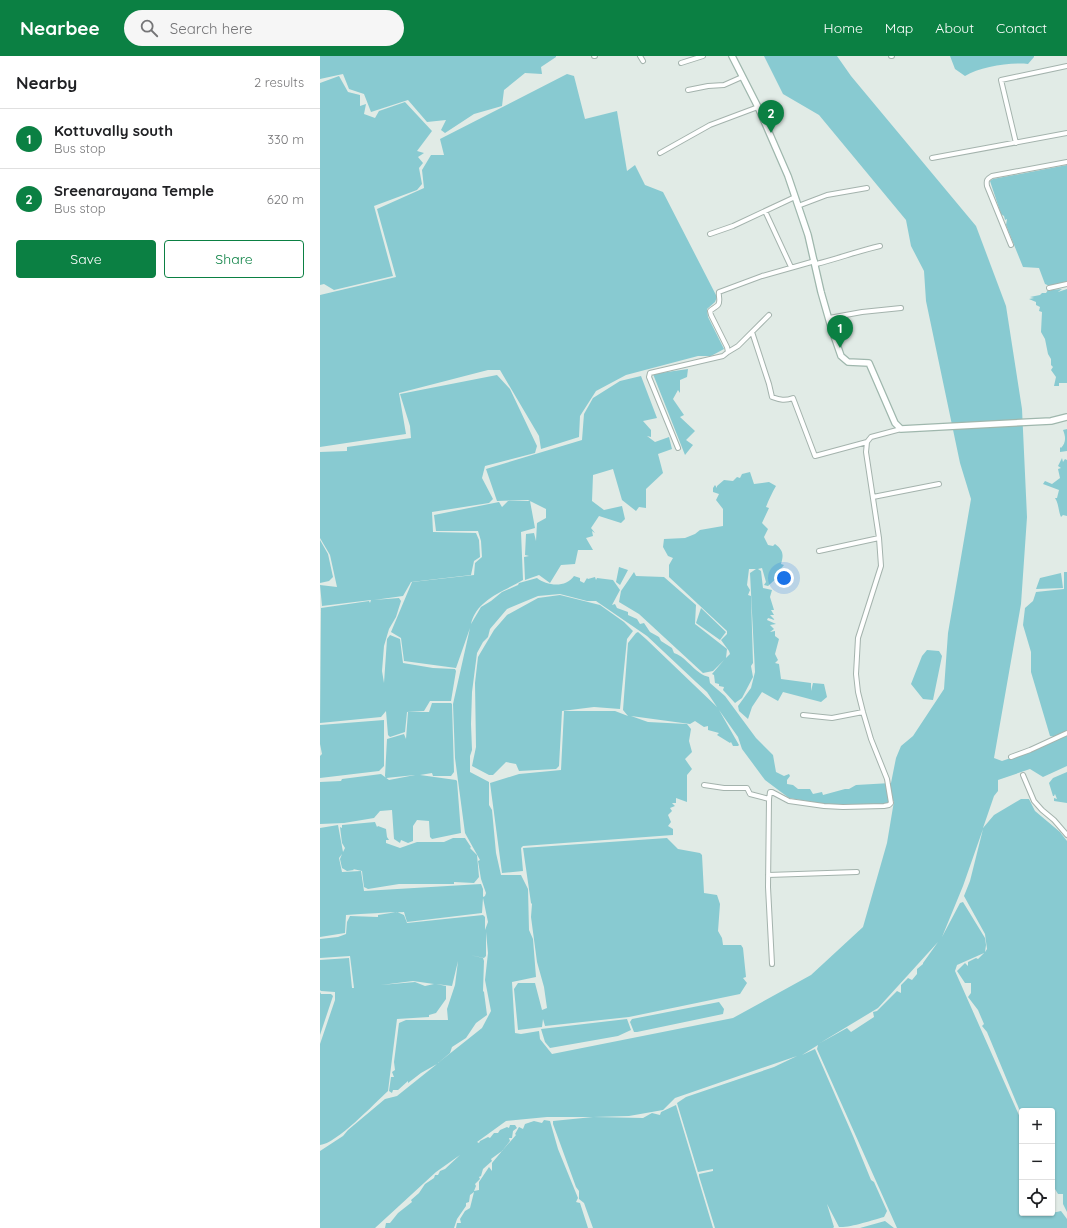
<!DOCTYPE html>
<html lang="en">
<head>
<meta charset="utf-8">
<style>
  body { margin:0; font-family:Quicksand,sans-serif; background:#f6f6f6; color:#202124 }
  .controls { position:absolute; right:12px; bottom:12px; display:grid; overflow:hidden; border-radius:4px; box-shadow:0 1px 3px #0004 }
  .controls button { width:36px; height:36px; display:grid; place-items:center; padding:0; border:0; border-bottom:1px solid #e0e0e0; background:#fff; color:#202124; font:20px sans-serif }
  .you { position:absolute; left:464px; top:522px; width:14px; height:14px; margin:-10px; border:3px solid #fff; border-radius:50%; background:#1a73e8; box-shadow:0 0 0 6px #1a73e833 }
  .badge { display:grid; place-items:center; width:26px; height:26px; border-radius:50%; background:#0b8043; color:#fff; font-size:13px; font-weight:700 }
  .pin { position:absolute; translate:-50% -33px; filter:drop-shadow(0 1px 2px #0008) }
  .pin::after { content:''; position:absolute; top:21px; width:14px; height:12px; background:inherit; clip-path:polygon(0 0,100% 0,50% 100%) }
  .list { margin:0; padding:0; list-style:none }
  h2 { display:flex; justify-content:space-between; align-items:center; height:52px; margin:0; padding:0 16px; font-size:17px }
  h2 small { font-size:13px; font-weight:400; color:#757577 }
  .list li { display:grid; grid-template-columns:26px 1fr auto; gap:12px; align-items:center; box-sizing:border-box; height:60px; padding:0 16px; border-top:1px solid #e0e0e0 }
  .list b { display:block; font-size:15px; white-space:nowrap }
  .list p { margin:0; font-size:13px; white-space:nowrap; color:#757577 }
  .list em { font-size:13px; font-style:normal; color:#757577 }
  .actions { display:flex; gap:8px; padding:12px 16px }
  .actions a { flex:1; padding:9px 0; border:1px solid #0b8043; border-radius:4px; text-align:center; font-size:14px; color:#0b8043 }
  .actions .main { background:#0b8043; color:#fff }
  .icon { flex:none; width:22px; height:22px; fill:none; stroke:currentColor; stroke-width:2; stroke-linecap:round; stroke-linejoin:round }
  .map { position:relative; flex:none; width:747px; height:1172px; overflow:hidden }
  header { display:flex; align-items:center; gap:24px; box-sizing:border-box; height:56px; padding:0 20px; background:#0b8043; color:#fff }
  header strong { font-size:19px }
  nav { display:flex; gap:22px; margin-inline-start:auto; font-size:14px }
  .search { width:280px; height:36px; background:#f6f6f6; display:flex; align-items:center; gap:10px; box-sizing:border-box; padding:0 14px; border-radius:22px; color:#757577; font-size:15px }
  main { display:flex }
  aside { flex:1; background:#fff }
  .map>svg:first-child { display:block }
  .water { fill:#88cad1; fill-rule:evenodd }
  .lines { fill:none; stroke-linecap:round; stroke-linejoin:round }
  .street-casing { stroke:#a4b3ad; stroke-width:6 }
  .secondary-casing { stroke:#9fb7ad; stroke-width:8 }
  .street { stroke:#fff; stroke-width:4 }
  .secondary { stroke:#fff; stroke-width:5.5 }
</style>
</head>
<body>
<header>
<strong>Nearbee</strong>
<div class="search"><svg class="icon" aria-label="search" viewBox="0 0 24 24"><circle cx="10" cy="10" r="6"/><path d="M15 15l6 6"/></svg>Search here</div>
<nav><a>Home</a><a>Map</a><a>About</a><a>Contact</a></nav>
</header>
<main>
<aside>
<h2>Nearby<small>2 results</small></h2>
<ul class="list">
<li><span class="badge">1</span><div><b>Kottuvally south</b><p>Bus stop</p></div><em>330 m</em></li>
<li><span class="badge">2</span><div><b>Sreenarayana Temple</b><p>Bus stop</p></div><em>620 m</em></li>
</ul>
<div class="actions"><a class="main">Save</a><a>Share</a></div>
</aside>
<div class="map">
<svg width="747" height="1172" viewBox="0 0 747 1172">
  <rect width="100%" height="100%" fill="#e1ebe6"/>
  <path class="water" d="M 0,0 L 236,0 L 236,1 L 221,11 L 222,18 L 205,17 L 184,34 L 182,50 L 154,58 L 125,77 L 121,74 L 126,64 L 107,66 L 88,44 L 51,56 L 44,38 L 29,33 L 23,18 L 0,23 Z
    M 444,0 L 517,0 L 531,20 L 656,170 L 686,250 L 702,353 L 707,461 L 701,548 L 674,702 L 682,705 L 711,695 L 747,677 L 747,710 L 723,721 L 710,713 L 678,724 L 678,735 L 674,740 L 663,772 L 674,759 L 701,743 L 709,743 L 715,755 L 740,776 L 747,785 L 747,1156 L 743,1148 L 743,1138 L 738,1138 L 732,1128 L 732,1055 L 702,1055 L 702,1060 L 667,976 L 662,970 L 664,968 L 658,954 L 648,941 L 651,937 L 651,927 L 645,927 L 637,915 L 645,907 L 648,910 L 648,906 L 656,902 L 658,903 L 664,897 L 637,909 L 635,915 L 702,1066 L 702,1157 L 732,1157 L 741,1155 L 747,1163 L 747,1172 L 577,1172 L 497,993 L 498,989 L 482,999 L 495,993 L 533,1080 L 551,1124 L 554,1126 L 567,1155 L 564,1161 C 553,1164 529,1172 519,1171 L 507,1148 L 514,1171 L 513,1172 L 395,1172 L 379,1120 L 379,1118 L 393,1115 L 393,1113 L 378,1116 L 357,1047 L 366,1041 L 454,1011 L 477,1000 L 355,1042 L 343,1054 L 309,1060 L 273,1061 L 323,1062 L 332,1057 L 340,1059 L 341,1056 L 356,1049 L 393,1172 L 273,1172 L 264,1147 L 259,1143 L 259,1135 L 256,1131 L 233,1068 L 233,1065 L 273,1061 L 227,1061 L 186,1065 L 157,1086 L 159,1087 L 160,1085 L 168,1081 L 170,1082 L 174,1077 L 178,1077 L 180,1074 L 187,1071 L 189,1072 L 190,1069 L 195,1069 L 197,1072 L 193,1075 L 192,1082 L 189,1082 L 190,1085 L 182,1095 L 196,1079 L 195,1078 L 199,1071 L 203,1073 L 205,1068 L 214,1065 L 222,1067 L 224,1064 L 230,1065 L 238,1093 L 258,1142 L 256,1146 L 260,1147 L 268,1172 L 136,1172 L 137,1167 L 141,1167 L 140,1163 L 145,1155 L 150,1152 L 154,1136 L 150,1139 L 149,1146 L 146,1147 L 146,1150 L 137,1163 L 134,1172 L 65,1172 L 66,1167 L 70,1167 L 78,1157 L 92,1146 L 91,1144 L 99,1137 L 105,1128 L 114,1122 L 115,1119 L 118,1119 L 120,1115 L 125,1113 L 140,1099 L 116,1116 L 55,1172 L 0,1172 L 0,1095 L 23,1080 L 28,1074 L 65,1043 L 77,1040 L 117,1008 L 101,1017 L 88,1027 L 88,1025 L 78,1034 L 73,1034 L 72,1037 L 69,1035 L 71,1021 L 74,1021 L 72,1016 L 75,1014 L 74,1006 L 79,967 L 86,964 L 128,964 L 127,953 L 135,929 L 138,905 L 132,930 L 116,928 L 126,930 L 126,943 L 116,957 L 109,959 L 109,961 L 77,963 L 68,1035 C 55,1047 16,1088 0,1089 L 0,988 L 15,944 L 15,936 L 1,935 L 0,934 L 0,904 L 29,902 L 32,932 L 34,932 L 30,900 L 0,902 L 0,883 L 18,881 L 26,878 L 27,866 L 30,860 L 58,861 L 58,859 L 77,856 L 84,859 L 87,867 L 163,859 L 165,861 L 165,874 L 168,866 L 163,842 L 162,857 L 87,866 L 84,856 C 65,856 45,858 26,859 L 25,877 L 0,881 L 0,772 L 18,769 L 23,796 L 25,792 L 22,787 L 20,771 L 22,772 L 22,769 L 55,766 L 57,771 L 58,770 L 66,773 L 67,781 L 69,784 L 66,784 L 66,787 L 80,792 L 97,786 L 124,786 L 133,782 L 145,782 L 151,791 L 150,792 L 157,799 L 159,821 L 154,827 L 134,826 L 134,828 L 79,828 L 48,833 L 44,831 L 42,815 L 33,813 L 34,814 L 27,815 L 22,812 L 20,803 L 22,798 L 19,802 L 22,816 L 41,815 L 44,835 L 161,828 L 163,833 L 163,841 L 165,840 L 166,837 L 161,823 L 158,805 L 160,804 L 145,777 L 135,702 L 133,648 L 150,572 L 136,612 L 84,605 L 81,582 L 71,576 L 92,526 L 154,519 L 155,507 L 162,501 L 161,485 L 158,475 L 116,475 L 114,459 L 179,446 L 182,451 L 188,445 L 210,445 L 215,472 L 201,476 L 203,524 C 184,535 156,544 151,568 L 161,551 L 171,545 L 182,536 L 198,529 L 199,527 L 217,522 C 227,530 246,532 254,520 L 260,522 L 260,525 L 264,527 L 267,522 L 268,523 L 275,521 L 276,524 L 277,522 L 293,524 L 300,534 L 292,549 L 295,548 L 297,552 L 308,556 L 308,559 L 317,563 L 320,568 L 324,567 L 330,576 L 339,581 L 341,585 L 352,592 L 354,597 C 364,600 371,611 380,617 C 382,619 386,620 389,621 L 390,627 L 405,640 L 436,682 L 453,699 L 456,716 L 464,720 L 469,718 L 470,720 L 467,724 L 467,728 L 473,729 L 478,733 L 490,733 L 493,738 L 502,736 L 503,739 L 525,733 L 529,733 L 536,729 L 571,727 L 576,702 L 581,690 L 593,680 L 624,633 L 628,577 L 651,443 L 640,407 L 606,245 L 604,215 L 591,190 L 586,164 L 499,59 L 463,38 ZM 240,538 L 267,545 L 276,545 L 327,580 L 376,626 L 387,636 L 397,651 L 326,583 L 318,576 L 316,577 L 308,587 L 303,654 L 308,660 L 295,655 L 244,655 L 241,714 L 199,718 L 170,727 L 182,817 L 203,815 L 201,792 L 203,790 L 353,779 L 353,773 L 348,770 L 351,766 L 348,759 L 352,755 L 350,752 L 355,750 L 352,747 L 356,747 L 356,742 L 367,746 L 367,719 L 372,713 L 365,703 L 372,696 L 369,685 L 371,673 L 367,668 L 328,666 L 311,660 L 370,668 L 375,665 L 384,671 L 388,670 L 388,674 L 399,677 L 397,679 L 410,687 L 411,686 L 413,690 L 418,690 L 419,689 L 399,654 L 418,681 L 422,693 L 445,724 L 469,742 L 516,750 L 564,748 L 574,745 L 567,787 L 543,871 L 491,919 L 413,962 L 232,998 L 220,983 L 219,975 L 201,978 L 195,977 L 192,926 L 216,921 L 213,883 L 209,874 L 208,833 L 201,819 L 181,819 L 176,797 L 172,754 L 169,749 L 169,726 L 150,716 L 150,700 L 152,694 L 151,668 L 152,636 L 157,597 L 163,586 L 168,581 L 170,573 L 187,553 L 218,540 ZM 663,773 L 650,825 L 644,840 L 665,878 L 667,893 L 665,896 L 666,889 L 665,882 L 643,846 L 640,847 L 622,881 L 643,830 ZM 166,876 L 168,897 L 165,924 L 171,955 L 162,972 L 118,1007 L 130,997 L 132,991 L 146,982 L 156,967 L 167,959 L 164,936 L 163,935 L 164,905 L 163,902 L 150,899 L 164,902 L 166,900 ZM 618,886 L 603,907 L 603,908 L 597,913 L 597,918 L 592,924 L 588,922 L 581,929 L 581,937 L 577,935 L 557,955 L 553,956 L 554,961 L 531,976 L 527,972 L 500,987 L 558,952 ZM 93,925 L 114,928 L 105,930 L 95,926 L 61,929 ZM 182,1095 L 172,1107 L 172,1115 L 169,1111 L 159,1126 L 159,1134 L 154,1135 L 156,1130 L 155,1128 L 160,1123 L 159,1121 L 161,1120 L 163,1113 L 172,1105 L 171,1103 Z
    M 630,0 L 714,0 L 714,1 L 708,8 C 690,6 660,11 645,20 L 635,13 Z
    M 247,18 L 254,20 L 265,63 L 297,55 L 307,115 L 315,109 L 325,129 L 343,136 L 397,241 L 395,246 L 387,253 L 388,261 L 404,293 L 391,300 L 378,300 L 306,319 L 276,335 L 260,360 L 259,381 L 221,393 L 219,380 L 180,314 L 168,314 L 79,337 L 86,378 L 0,391 L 0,239 L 76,221 L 57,153 L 104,132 L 102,114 L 111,99 L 124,99 L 120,83 Z
    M 19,20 L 28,36 L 40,39 L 40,50 L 46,48 L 44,58 L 55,62 L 59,55 L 85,46 L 112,75 L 97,95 L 104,97 L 98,101 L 103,107 L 99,112 L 102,128 L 97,134 L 54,150 L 73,220 L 14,234 L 4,228 L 0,229 L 0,27 Z
    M 747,109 L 747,226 L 744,227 L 743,229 L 734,228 L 732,231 L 725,228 L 719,212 L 703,211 L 686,169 L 687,163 L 685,164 L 684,160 L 681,158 L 670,125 L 673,123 Z
    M 742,233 L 738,236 L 747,233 L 747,327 L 739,327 L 739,330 L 734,330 L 736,321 L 731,314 L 733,311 L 731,309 L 731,303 L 728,298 L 725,283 L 721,276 L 722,256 L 719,255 L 720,251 L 716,249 L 716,246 L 709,243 L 714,242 L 710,241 L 720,239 L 722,237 L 726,237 L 728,234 L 730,235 L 731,234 Z
    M 368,313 L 367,321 L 360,324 L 360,337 L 358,334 L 353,343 L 364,359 L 360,361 L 375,375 L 366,384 L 373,389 L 365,399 L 333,318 Z
    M 177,319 L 190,333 L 217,390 L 215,397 L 165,410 L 162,422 L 173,443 L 169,447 L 112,456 L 113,476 L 156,477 L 159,484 L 160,501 L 154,505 L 151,519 L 91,526 L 83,540 L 54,544 L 79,542 L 81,545 L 76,561 L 69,573 L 64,590 L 62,615 L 64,627 L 67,583 L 70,579 L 80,583 L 83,607 L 113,612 L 135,613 L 136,615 L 131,645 L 110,645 L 104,655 L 87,656 L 85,676 L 70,681 L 68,679 L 66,655 L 61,661 L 0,667 L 1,552 L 49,545 L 50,547 L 51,544 L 2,550 L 0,529 L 17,531 L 10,499 L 0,482 L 0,396 L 27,395 L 27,391 L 91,382 L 90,370 L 80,338 Z
    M 321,320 L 337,362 L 323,365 L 331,374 L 331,381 L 327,380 L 335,386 L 349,381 L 352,393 L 338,398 L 343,417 L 326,433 L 326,452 L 319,451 L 316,455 L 302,444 L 293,413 L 273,419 L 272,445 L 284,454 L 302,450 L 305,463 L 301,467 L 279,460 L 271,472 L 275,477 L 272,475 L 273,480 L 266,482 L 273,494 L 258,494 L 255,508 L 241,509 L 230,527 L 219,519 L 205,524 L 204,501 L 209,500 L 205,499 L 206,478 L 214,477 L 216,485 L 217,467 L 226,462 L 226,453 L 208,444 L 177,445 L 166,413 L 262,384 L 264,358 L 273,342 L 300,325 Z
    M 747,373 L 747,395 L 740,396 L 740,391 L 741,392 C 746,387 746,381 743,374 Z
    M 742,402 L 743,406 L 745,403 L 747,404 L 747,460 L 743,459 L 741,461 C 738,454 739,448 735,442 L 737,442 L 739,434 L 723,428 L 725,425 L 732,428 L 740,422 L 738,413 L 741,412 L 738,410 Z
    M 430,416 L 434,428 L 449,426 L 456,430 C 452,437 449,443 446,451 L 449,452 L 442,467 L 448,473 L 444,481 L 448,489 L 453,490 L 455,488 C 463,494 464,498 461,508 L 464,509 L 458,516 L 460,519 L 448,530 L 444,529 L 446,526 L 442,512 L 438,513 L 441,515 L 443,532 L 452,534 L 450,541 L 454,554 L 451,554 L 454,559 L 450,559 L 455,564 L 448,562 L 447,564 L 456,568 L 450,569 L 454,573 L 450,576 L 455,575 L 455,580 L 459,583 L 455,598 L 458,604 L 455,607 L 459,608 L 461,623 L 491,627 L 491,635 L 493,627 L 504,628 L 507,641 L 501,646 L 463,636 L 458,645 L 442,636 L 432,651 L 428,663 L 419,655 L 418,650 L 431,632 L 435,616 L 430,517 L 436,513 L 429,513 L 427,529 L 430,534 L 428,539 L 431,540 L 433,607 L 431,610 L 433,621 L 422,642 L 415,647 L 403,634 L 404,631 L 399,630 L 399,628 L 395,627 L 394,619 L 392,618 L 404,604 L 393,615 L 383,617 L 319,558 L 299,546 L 301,535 L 314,516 L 316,520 L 344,521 L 376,549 L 375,568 L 407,593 L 406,602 L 410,598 L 409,595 L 401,584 L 407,578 L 407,575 L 349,521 L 349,509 L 353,502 L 348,500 L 343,491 L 344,483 L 365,482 L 375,478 L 380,474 L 403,470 L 403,453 L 396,444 L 399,438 L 393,436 L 393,432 L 395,429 L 397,432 L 397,430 L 404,424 L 413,425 L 417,421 L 420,422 L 422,418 Z
    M 0,484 L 8,498 L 13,521 L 9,525 L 0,527 Z
    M 299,511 L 308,514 L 300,529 L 296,526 Z
    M 744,516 L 747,516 L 747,676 L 736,681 L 730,680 L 711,616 L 711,596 L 703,569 L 705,552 L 713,545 L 716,536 L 744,533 Z
    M 741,517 L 743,532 L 716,533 L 720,522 Z
    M 240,539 L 280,549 L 304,566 L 313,575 L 307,583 L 300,653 L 274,651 L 242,655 L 239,710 L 236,713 L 199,715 L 196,708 L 186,706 L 173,719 L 169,719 L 152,710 L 156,691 L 155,627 L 158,601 L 174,574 L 187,559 L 218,542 Z
    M 381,552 L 406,576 L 400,584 L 376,567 Z
    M 607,594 L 619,595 L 622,600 L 613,644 L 603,643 L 591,628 L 602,600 Z
    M 112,647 L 131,647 L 132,648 L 134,716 L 131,720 L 113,720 L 112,717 L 100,719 L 136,724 L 137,725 L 141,777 L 112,783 L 110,781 L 109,765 L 97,764 L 93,770 L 93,785 L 88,787 L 81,784 L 80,787 L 74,783 L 72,754 L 60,755 L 54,762 L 24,767 L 0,768 L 0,726 L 21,725 L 22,723 L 61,718 L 69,724 L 95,719 L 66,722 L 65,720 L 67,683 L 84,678 L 86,683 L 88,656 L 109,656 Z
    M 64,664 L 64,710 L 59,715 L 0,722 L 0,700 L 2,698 L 0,688 L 0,669 Z
    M 747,716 L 747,747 L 734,745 L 734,742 L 737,743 L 735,738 L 734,740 L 733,740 L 729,727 L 733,722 Z
    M 347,782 L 358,793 L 380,797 L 382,799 L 384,837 L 397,839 L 400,848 L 398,875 L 402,882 L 403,889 L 421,889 L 423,892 L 426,921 L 423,922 L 427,927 L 420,938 L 309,961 L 225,970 L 223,963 L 222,971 L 198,974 L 194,933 L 198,927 L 215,927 L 222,954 L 227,952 L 224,931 L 217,906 L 211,861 L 212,848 L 211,847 L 203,792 Z
    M 0,936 L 1,938 L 11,938 L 13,940 L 0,979 Z
    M 399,946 L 404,953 L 403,958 L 317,976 L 314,976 L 310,966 L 312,963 Z
    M 307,963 L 311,974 L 298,980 L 230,992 L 225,986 L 221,973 Z
    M 565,1165 L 574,1172 L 540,1172 Z"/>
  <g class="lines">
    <defs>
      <path id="street" d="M 274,0 L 275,0
        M 320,0 L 323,5
        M 571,0 L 572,0
        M 361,7 L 383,0
        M 368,34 L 388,30 L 404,29 L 422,21
        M 696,87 L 681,24 L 747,10
        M 340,97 L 390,69 L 438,51
        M 612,102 L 747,77
        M 478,150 L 507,139 L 547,132
        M 445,155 L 471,211
        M 390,178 L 413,170 L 475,141
        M 691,189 L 667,130 C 666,124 667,123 672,120 L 747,106
        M 496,208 C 517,203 538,195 560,190
        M 729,232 L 747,228
        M 509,262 L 542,256 L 581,252
        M 432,276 L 449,328 L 452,341 C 460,344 465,345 473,342 L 495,400 L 547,386
        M 408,296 L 418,290 L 449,259
        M 358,392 L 329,321 L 330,317 L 403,300 L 408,296 L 407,291 L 391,259 L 390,255 C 392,253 396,251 398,249 C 401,245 398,240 399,236 L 442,220 L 495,205
        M 553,441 L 619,428
        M 499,495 L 559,482
        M 483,659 L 512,662 L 543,656
        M 691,701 L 710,694 L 747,677
        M 703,719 L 714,745 L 722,754 L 734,764 L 747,779
        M 384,729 L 404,732 L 427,732 L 430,738 L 449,743
        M 448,819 L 537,816
        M 452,908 L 448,831 L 449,743 L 450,736 L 452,736 L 469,745 L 504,750 L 523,751 L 564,750 L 569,749 L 571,747 L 567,723 L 551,683 L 543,656 L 538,636 L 536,618 L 538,582 L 561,510 L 559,482 L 546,396 L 547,386 L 551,381 L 581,373"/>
      <path id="secondary" d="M 412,0 L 438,51 L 468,120 L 488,179 L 501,236 L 511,271 L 521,300 L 528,306 L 549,307 L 575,367 L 581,373 L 731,365 L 747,361"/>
    </defs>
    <use href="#street" class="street-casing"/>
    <use href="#secondary" class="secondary-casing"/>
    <use href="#street" class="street"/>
    <use href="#secondary" class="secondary"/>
  </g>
</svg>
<div class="controls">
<button>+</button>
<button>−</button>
<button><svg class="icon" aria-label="locate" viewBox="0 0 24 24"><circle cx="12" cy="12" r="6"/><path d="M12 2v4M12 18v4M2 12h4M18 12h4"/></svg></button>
</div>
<div class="you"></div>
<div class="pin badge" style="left:520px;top:292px">1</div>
<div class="pin badge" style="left:451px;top:77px">2</div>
</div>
</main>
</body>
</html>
